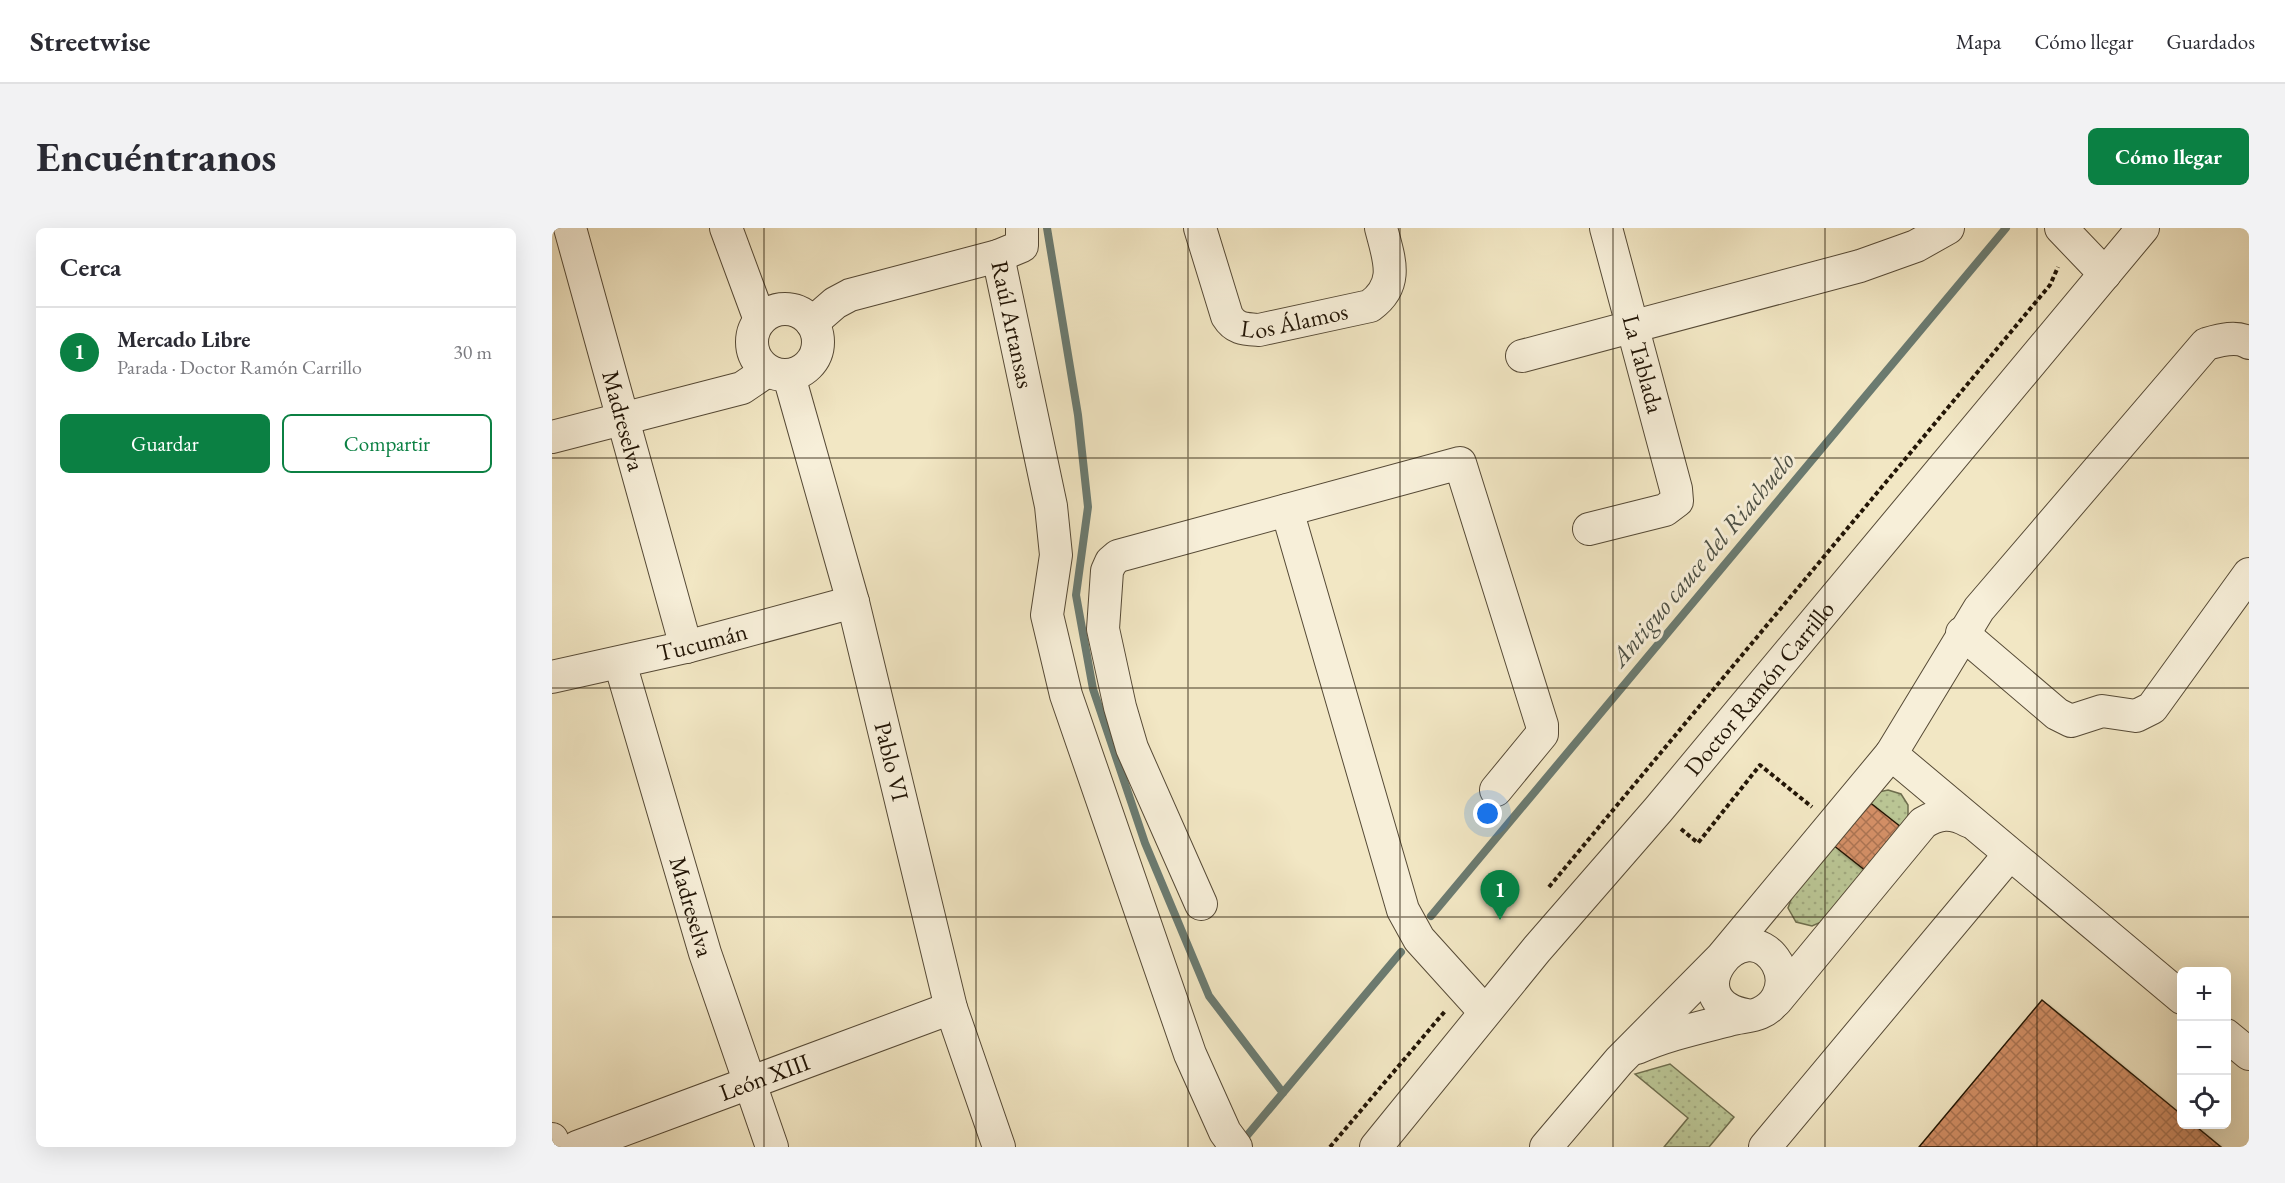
<!DOCTYPE html>
<html lang="es">
<head>
<meta charset="utf-8">
<style>
  body { margin:0; font-family:"EB Garamond",serif; background:#f2f2f3; color:#2b2b33 }
  .controls { position:absolute; right:18px; bottom:18px; display:grid; overflow:hidden; border-radius:9px; box-shadow:0 6px 24px #0002 }
  .controls button { width:54px; height:54px; display:grid; place-items:center; padding:0; border:0; border-bottom:2px solid #e1e1e2; background:#fff; color:#2b2b33; font:30px sans-serif }
  .you { position:absolute; left:936px; top:586px; width:21px; height:21px; margin:-15px; border:4px solid #fff; border-radius:50%; background:#1a73e8; box-shadow:0 0 0 9px #1a73e833 }
  .badge { display:grid; place-items:center; width:39px; height:39px; border-radius:50%; background:#0b8043; color:#fff; font-size:20px; font-weight:700 }
  .pin { position:absolute; translate:-50% -50px; filter:drop-shadow(0 2px 3px #0008) }
  .pin::after { content:''; position:absolute; top:32px; width:21px; height:18px; background:inherit; clip-path:polygon(0 0,100% 0,50% 100%) }
  .list { margin:0; padding:0; list-style:none }
  h2 { display:flex; justify-content:space-between; align-items:center; height:78px; margin:0; padding:0 24px; font-size:26px }
  h2 small { font-size:20px; font-weight:400; color:#7c7c81 }
  .list li { display:grid; grid-template-columns:39px 1fr auto; gap:18px; align-items:center; box-sizing:border-box; height:90px; padding:0 24px; border-top:2px solid #e1e1e2 }
  .list b { display:block; font-size:22px; white-space:nowrap }
  .list p { margin:0; font-size:20px; white-space:nowrap; color:#7c7c81 }
  .list em { font-size:20px; font-style:normal; color:#7c7c81 }
  .actions { display:flex; gap:12px; padding:18px 24px }
  .actions a { flex:1; padding:14px 0; border:2px solid #0b8043; border-radius:9px; text-align:center; font-size:21px; color:#0b8043 }
  .actions .main { background:#0b8043; color:#fff }
  .icon { flex:none; width:33px; height:33px; fill:none; stroke:currentColor; stroke-width:2; stroke-linecap:round; stroke-linejoin:round }
  .map { position:relative; flex:none; width:1697px; height:919px; overflow:hidden; border-radius:9px }
  header { display:flex; align-items:center; gap:36px; box-sizing:border-box; height:84px; padding:0 30px; background:#fff; border-bottom:2px solid #e1e1e2 }
  header strong { font-size:28px }
  nav { display:flex; gap:33px; margin-inline-start:auto; font-size:21px }
  .intro { display:flex; align-items:center; justify-content:space-between; box-sizing:border-box; height:144px; padding:0 36px }
  h1 { margin:0; font-size:42px }
  .button { padding:15px 27px; border-radius:9px; background:#0b8043; color:#fff; font-size:21px; font-weight:700 }
  main { display:flex; gap:36px; padding:0 36px }
  aside { flex:1; background:#fff; border-radius:9px; box-shadow:0 6px 24px #0002 }
  .map>svg:first-child { display:block }
  .grass { fill:url(#grass-dots); stroke:#6e6d4d; stroke-width:1.5 }
  .lines { fill:none; stroke-linecap:round; stroke-linejoin:round }
  .stream { stroke:#6b7b71; stroke-width:8 }
  .building { fill:url(#building-cross-hatch); stroke:#221506; stroke-width:1.5; filter:url(#shadow) }
  .minor-casing { stroke:#564a36; stroke-width:34 }
  .path { stroke:#221506; stroke-width:4; stroke-dasharray:4.5 3; stroke-linecap:butt }
  .minor { stroke:#f7efd9; stroke-width:32 }
  .grid { fill:none; stroke:#221506; stroke-width:1.5; stroke-opacity:0.55 }
  .labels { text-anchor:middle; stroke-width:6; stroke-linejoin:round; paint-order:stroke }
  .street-label { font-size:24px; fill:#221506; stroke:#f7efd9 }
  .water-label { font-size:26px; font-style:italic; fill:#4d5045; stroke:#f7efd9 }
</style>
</head>
<body>
<header>
<strong>Streetwise</strong>
<nav><a>Mapa</a><a>Cómo llegar</a><a>Guardados</a></nav>
</header>
<div class="intro"><h1>Encuéntranos</h1><a class="button">Cómo llegar</a></div>
<main>
<aside>
<h2>Cerca<small></small></h2>
<ul class="list">
<li><span class="badge">1</span><div><b>Mercado Libre</b><p>Parada · Doctor Ramón Carrillo</p></div><em>30 m</em></li>
</ul>
<div class="actions"><a class="main">Guardar</a><a>Compartir</a></div>
</aside>
<div class="map">
<svg width="1697" height="919" viewBox="0 0 1697 919">
  <defs>
    <pattern id="grass-dots" width="8" height="8" patternUnits="userSpaceOnUse" patternTransform="scale(1.5)"><rect width="8" height="8" fill="#bac594"/><path d="M2 2h.1M6 6h.1" fill="none" stroke="#a0a87e" stroke-width="1.8" stroke-linecap="round"/></pattern>
    <pattern id="building-cross-hatch" width="8" height="8" patternUnits="userSpaceOnUse" patternTransform="scale(1.5)"><rect width="8" height="8" fill="#d28e65"/><path d="M0 0l8 8M0 8l8-8" fill="none" stroke="#aa7351"/></pattern>
    <filter id="shadow"><feDropShadow dx="5.5" dy="5.5" stdDeviation="1.5" flood-color="#0004"/></filter>
  </defs>
  <rect width="100%" height="100%" fill="#f2e7c4"/>
  <filter id="stains"><feTurbulence type="fractalNoise" baseFrequency=".00333" numOctaves="4"/><feColorMatrix values="0 0 0 0 .2 0 0 0 0 .09 0 0 0 0 .02 0 0 0 .5 -.17"/></filter>
  <radialGradient id="worn" r=".72"><stop offset=".6" stop-color="#630" stop-opacity="0"/><stop offset="1" stop-color="#630" stop-opacity=".3"/></radialGradient>
  <path class="grass" d="M 1336,562 L 1349,566 L 1356,577 L 1356,591 L 1274,692 L 1260,698 L 1244,694 L 1236,680 L 1241,666 L 1322,565 Z
    M 1118,836 L 1182,889 L 1157,919 L 1112,919 L 1136,890 L 1083,846 Z"/>
  <g class="lines">
    <path class="stream" d="M 495,0 L 526,187 L 536,279 L 524,367 L 541,461 L 593,615 L 657,768 L 731,865
      M 879,688 L 1454,0
      M 693,910 L 849,724"/>
  </g>
  <path class="building" d="M 1316,573 L 1349,599 L 1314,643 L 1281,617 Z
    M 1490,772 L 1630,887 L 1630,896 L 1641,896 L 1669,919 L 1367,919 Z"/>
  <g class="lines">
    <defs>
      <g id="minor">
        <path id="s1" d="M 18,0 L 134,419"/>
        <path d="M 174,0 L 208,92"/>
        <path id="s2" d="M 648,0 L 675,88 C 683,101 692,101 707,102 L 818,78 C 848,56 837,31 829,0"/>
        <path d="M 1509,0 L 1553,46"/>
        <path id="s3" d="M 446,28 L 499,278 L 504,327 L 495,387 L 514,467 L 638,826 L 673,904 L 684,919"/>
        <circle cx="233" cy="114" r="33"/>
        <path d="M 260,95 L 283,75 L 298,67 L 446,28 L 470,18 L 470,0"/>
        <path d="M 970,128 L 1308,38 L 1364,18 L 1396,0"/>
        <path id="s4" d="M 237,148 L 301,374 L 399,780 L 447,919"/>
        <path d="M 0,209 L 190,160 L 215,143"/>
        <path d="M 735,282 L 851,682 L 867,711 L 933,784"/>
        <path d="M 1037,301 L 1113,282 L 1125,273 L 1124,261 L 1054,0"/>
        <path d="M 1410,405 L 1505,486 L 1519,493 L 1550,483 L 1584,488 L 1600,480 L 1697,346"/>
        <path id="s5" d="M 68,435 L 153,725 L 220,919"/>
        <path id="s6" d="M 0,449 L 134,419 L 301,374"/>
        <path d="M 1339,526 L 1427,381 L 1654,116 C 1668,112 1685,107 1697,115"/>
        <path d="M 649,676 L 580,520 L 568,479 L 551,401 L 555,343 L 559,334 L 566,328 L 908,235 L 990,497 L 990,506 L 944,562"/>
        <path d="M 1224,773 L 1371,595 C 1387,585 1399,584 1416,593"/>
        <path d="M 1674,807 L 1697,826"/>
        <path d="M 1085,820 C 1114,807 1146,800 1177,792 C 1187,789 1199,789 1208,785 C 1215,782 1221,777 1225,770 C 1231,759 1231,746 1225,735 C 1191,679 1119,772 1194,787"/>
        <path d="M 0,911 L 2,919"/>
        <path id="s7" d="M 25,919 L 399,780"/>
        <path id="s8" d="M 824,919 L 985,721 L 1106,582 L 1591,0"/>
        <path d="M 994,919 L 1067,833 L 1170,729 L 1339,526 L 1630,770"/>
        <path d="M 1213,919 L 1457,627"/>
      </g>
    </defs>
    <use href="#minor" class="minor-casing"/>
    <path class="path" d="M 1129,601 L 1146,615 L 1208,537 L 1260,579
      M 997,659 L 1498,57 L 1506,39
      M 778,919 L 894,782"/>
    <use href="#minor" class="minor"/>
  </g>
  <path class="grid" d="M 212,0 L 212,919M 424,0 L 424,919M 636,0 L 636,919M 848,0 L 848,919M 1061,0 L 1061,919M 1273,0 L 1273,919M 1485,0 L 1485,919M 0,230 L 1697,230M 0,460 L 1697,460M 0,689 L 1697,689"/>
  <g class="labels">
    <g class="street-label">
      <text dy="8" stroke="none"><textPath href="#s2" startOffset="165">Los Álamos</textPath></text>
      <text dy="8" stroke="none"><textPath href="#s3" startOffset="70">Raúl Artansas</textPath></text>
      <text transform="translate(1091 136) rotate(75)" y="8">La Tablada</text>
      <text dy="8" stroke="none"><textPath href="#s1" startOffset="200">Madreselva</textPath></text>
      <text dy="8" stroke="none"><textPath href="#s6" startOffset="154">Tucumán</textPath></text>
      <text dy="8" stroke="none"><textPath href="#s8" startOffset="598">Doctor Ramón Carrillo</textPath></text>
      <text dy="8" stroke="none"><textPath href="#s4" startOffset="399">Pablo VI</textPath></text>
      <text dy="8" stroke="none"><textPath href="#s5" startOffset="254">Madreselva</textPath></text>
      <text dy="8" stroke="none"><textPath href="#s7" startOffset="200">León XIII</textPath></text>
    </g>
    <g class="water-label">
      <text transform="translate(1150 331) rotate(-50)" y="9">Antiguo cauce del Riachuelo</text>
    </g>
  </g>
  <rect width="100%" height="100%" filter="url(#stains)"/>
  <rect width="100%" height="100%" fill="url(#worn)"/>
</svg>
<div class="controls">
<button>+</button>
<button>−</button>
<button><svg class="icon" aria-label="locate" viewBox="0 0 24 24"><circle cx="12" cy="12" r="6"/><path d="M12 2v4M12 18v4M2 12h4M18 12h4"/></svg></button>
</div>
<div class="you"></div>
<div class="pin badge" style="left:948px;top:692px">1</div>
</div>
</main>
</body>
</html>
